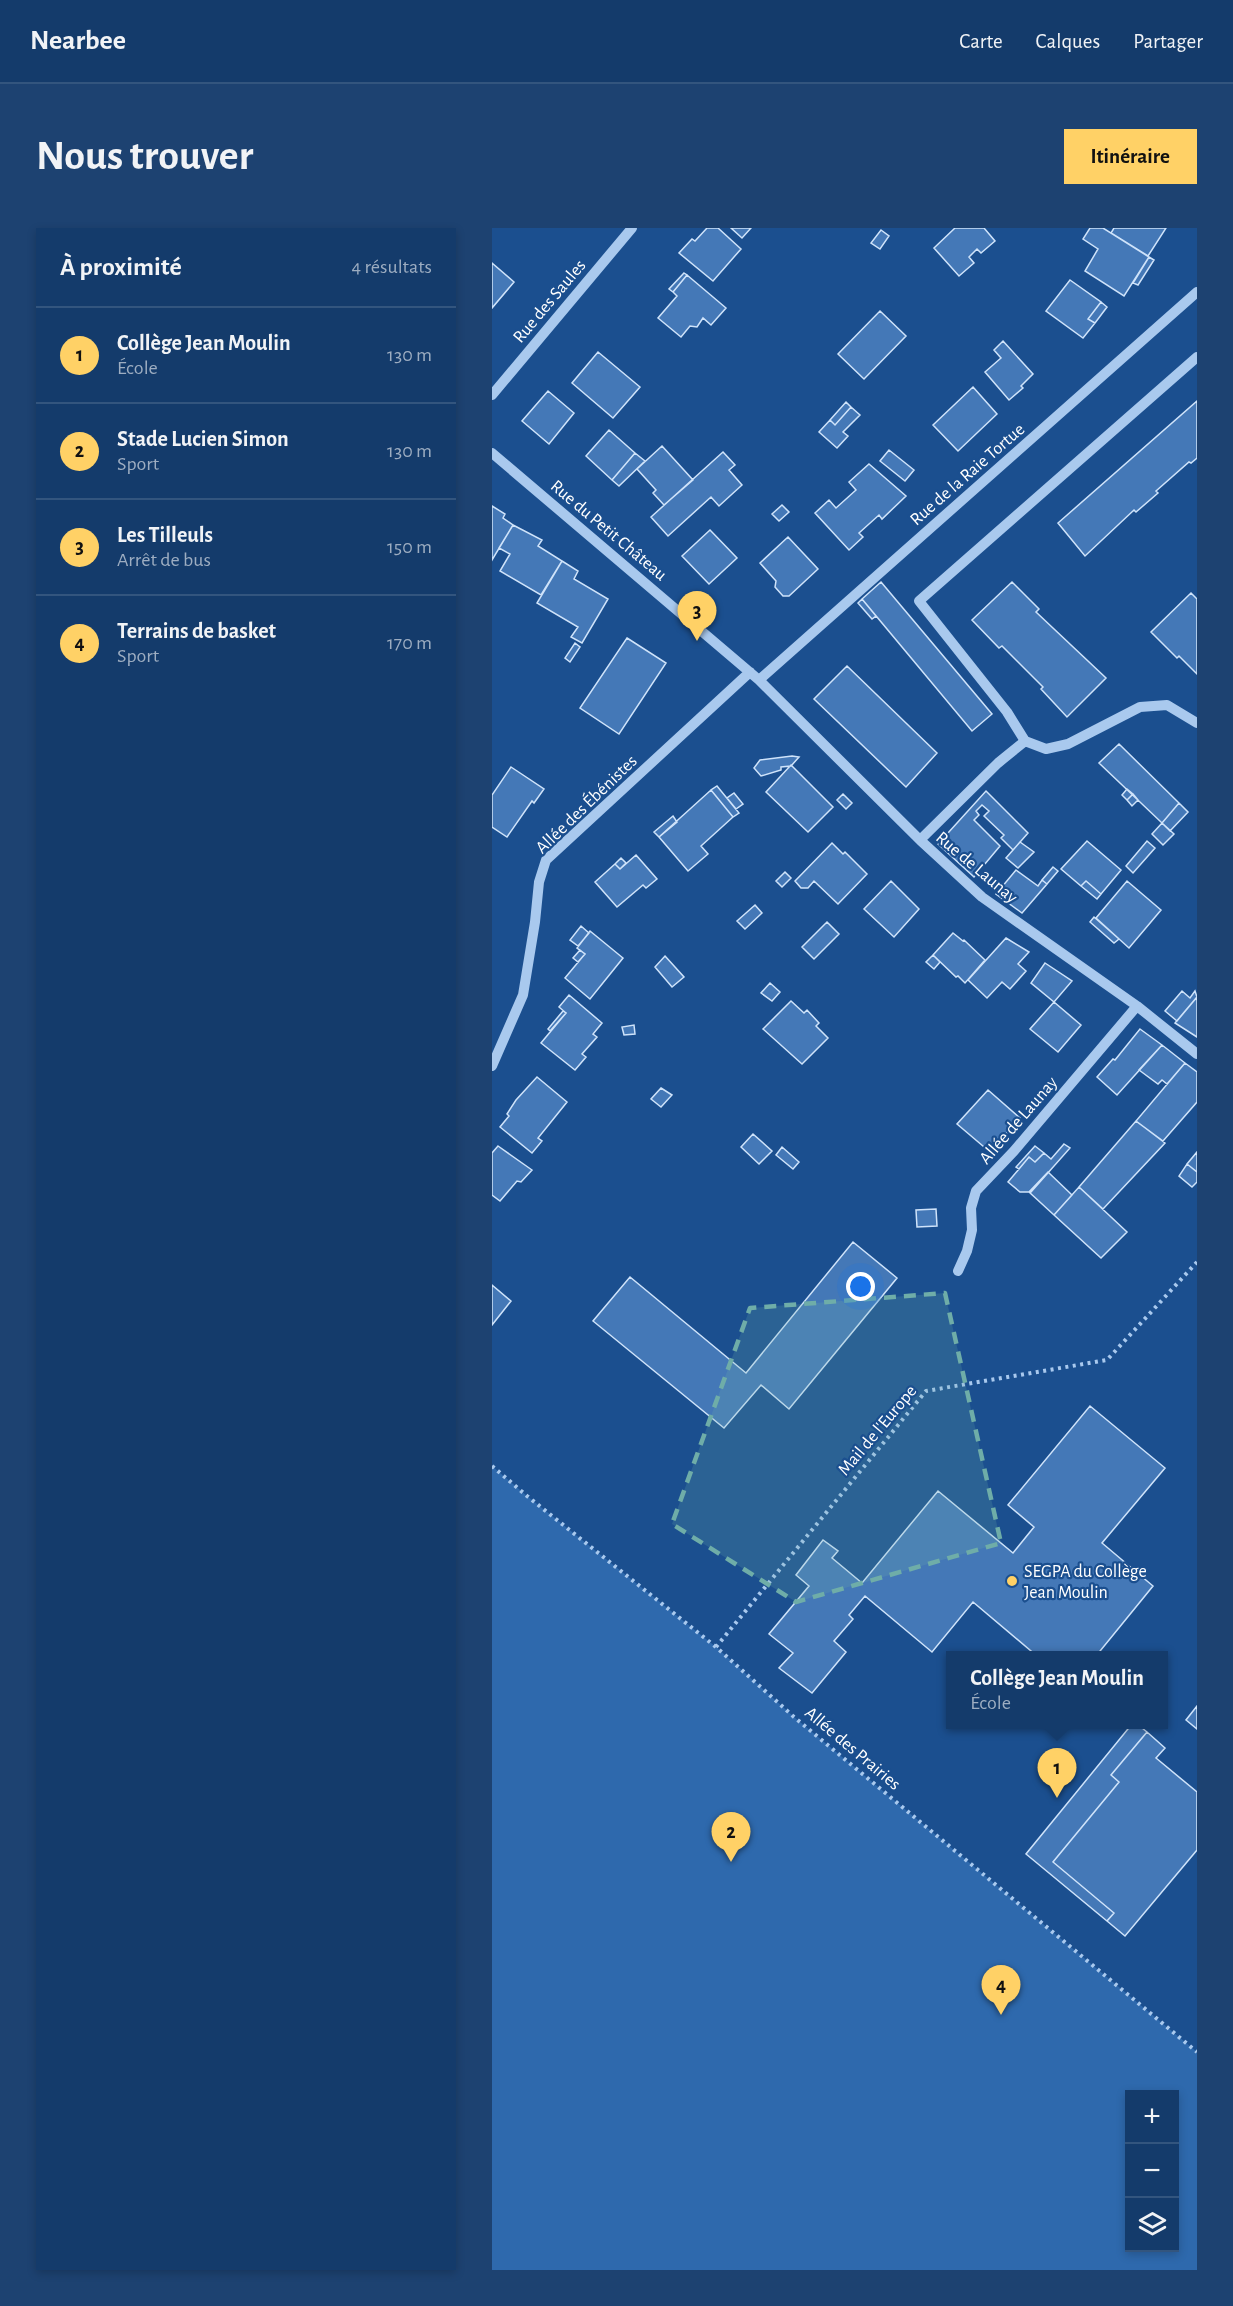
<!DOCTYPE html>
<html lang="fr">
<head>
<meta charset="utf-8">
<style>
  body { margin:0; font-family:"Alegreya Sans",sans-serif; background:#1d4271; color:#f1f3f6 }
  .controls { position:absolute; right:18px; bottom:18px; display:grid; overflow:hidden; border-radius:0px; box-shadow:0 3px 9px #0003 }
  .controls button { width:54px; height:54px; display:grid; place-items:center; padding:0; border:0; border-bottom:2px solid #33557e; background:#143b6b; color:#f1f3f6; font:30px sans-serif }
  .you { position:absolute; left:369px; top:1059px; width:21px; height:21px; margin:-15px; border:4px solid #fff; border-radius:50%; background:#1a73e8; box-shadow:0 0 0 9px #1a73e833 }
  .badge { display:grid; place-items:center; width:39px; height:39px; border-radius:50%; background:#ffd166; color:#111; font-size:20px; font-weight:700 }
  .pin { position:absolute; translate:-50% -50px; filter:drop-shadow(0 2px 3px #0008) }
  .pin::after { content:''; position:absolute; top:32px; width:21px; height:18px; background:inherit; clip-path:polygon(0 0,100% 0,50% 100%) }
  .popup { position:absolute; left:454px; top:1423px; width:222px; height:78px; box-sizing:border-box; display:grid; place-content:center; border-radius:0px; background:#143b6b; filter:drop-shadow(0 2px 4px #0005); font-size:20px; white-space:nowrap; color:#9dadc1 }
  .popup b { font-size:22px; color:#f1f3f6 }
  .popup::after { content:''; position:absolute; left:50%; top:100%; margin-left:-12px; border:12px solid transparent; border-top-color:#143b6b }
  .list { margin:0; padding:0; list-style:none }
  h2 { display:flex; justify-content:space-between; align-items:center; height:78px; margin:0; padding:0 24px; font-size:26px }
  h2 small { font-size:20px; font-weight:400; color:#9dadc1 }
  .list li { display:grid; grid-template-columns:39px 1fr auto; gap:18px; align-items:center; box-sizing:border-box; height:96px; padding:0 24px; border-top:2px solid #33557e }
  .list b { display:block; font-size:22px; white-space:nowrap }
  .list p { margin:0; font-size:20px; white-space:nowrap; color:#9dadc1 }
  .list em { font-size:20px; font-style:normal; color:#9dadc1 }
  .icon { flex:none; width:33px; height:33px; fill:none; stroke:currentColor; stroke-width:2; stroke-linecap:round; stroke-linejoin:round }
  .map { position:relative; flex:none; width:705px; height:2042px; overflow:hidden; border-radius:0px }
  header { display:flex; align-items:center; gap:36px; box-sizing:border-box; height:84px; padding:0 30px; background:#143b6b; border-bottom:2px solid #33557e }
  header strong { font-size:28px }
  nav { display:flex; gap:33px; margin-inline-start:auto; font-size:21px }
  .intro { display:flex; align-items:center; justify-content:space-between; box-sizing:border-box; height:144px; padding:0 36px }
  h1 { margin:0; font-size:42px }
  .button { padding:15px 27px; border-radius:0px; background:#ffd166; color:#111; font-size:21px; font-weight:700 }
  main { display:flex; gap:36px; padding:0 36px }
  aside { flex:1; background:#143b6b; border-radius:0px; box-shadow:0 3px 9px #0003 }
  .map>svg:first-child { display:block }
  .green { fill:#2e69ad; fill-rule:evenodd }
  .building { fill:#4478b7; stroke:#cfe3fa; stroke-width:1.5 }
  .lines { fill:none; stroke-linecap:round; stroke-linejoin:round }
  .path { stroke:#a9c9ee; stroke-width:4; stroke-dasharray:3 4.5; stroke-linecap:butt }
  .minor { stroke:#a9c9ee; stroke-width:10 }
  .marked { fill:#6fada8; fill-opacity:0.2; stroke:#6fada8; stroke-width:4.5; stroke-dasharray:12 8; stroke-linejoin:round }
  .poi-dot { fill:#ffd166; stroke:#1b4f8f; stroke-width:2 }
  .labels { text-anchor:middle; stroke-width:4.5; stroke-linejoin:round; paint-order:stroke }
  .street-label { font-size:18px; fill:#fff; stroke:#1b4f8f }
  .poi-label { font-size:18px; fill:#fff; stroke:#1b4f8f; text-anchor:start }
</style>
</head>
<body>
<header>
<strong>Nearbee</strong>
<nav><a>Carte</a><a>Calques</a><a>Partager</a></nav>
</header>
<div class="intro"><h1>Nous trouver</h1><a class="button">Itinéraire</a></div>
<main>
<aside>
<h2>À proximité<small>4 résultats</small></h2>
<ul class="list">
<li><span class="badge">1</span><div><b>Collège Jean Moulin</b><p>École</p></div><em>130 m</em></li>
<li><span class="badge">2</span><div><b>Stade Lucien Simon</b><p>Sport</p></div><em>130 m</em></li>
<li><span class="badge">3</span><div><b>Les Tilleuls</b><p>Arrêt de bus</p></div><em>150 m</em></li>
<li><span class="badge">4</span><div><b>Terrains de basket</b><p>Sport</p></div><em>170 m</em></li>
</ul>
</aside>
<div class="map">
<svg width="705" height="2042" viewBox="0 0 705 2042">
  <rect width="100%" height="100%" fill="#1b4f8f"/>
  <path class="green" d="M 0,1238 L 35,1268 L 224,1419 L 302,1489 L 705,1824 L 705,2042 L 0,2042 ZM 638,1866 L 682,1866 L 682,2020 L 638,2020 Z"/>
  <path class="building" d="M 215,0 L 226,0 L 249,21 L 221,53 L 187,25 L 200,11 L 203,13 Z
    M 239,0 L 259,0 L 250,10 Z
    M 463,0 L 492,0 L 503,13 L 489,25 L 485,21 L 477,29 L 482,35 L 467,48 L 442,20 Z
    M 598,0 L 611,0 L 657,29 L 632,68 L 593,43 L 606,21 L 591,11 Z
    M 622,0 L 674,0 L 656,28 L 619,5 Z
    M 389,2 L 397,8 L 388,21 L 379,15 Z
    M 657,29 L 662,32 L 646,57 L 641,55 Z
    M 0,35 L 22,54 L 0,80 Z
    M 192,45 L 195,47 L 181,64 L 177,61 Z
    M 195,47 L 234,80 L 219,97 L 211,90 L 205,99 L 198,98 L 189,109 L 166,90 L 185,68 L 181,64 Z
    M 578,52 L 609,74 L 596,91 L 603,95 L 591,110 L 554,83 Z
    M 609,74 L 615,79 L 603,95 L 596,91 Z
    M 388,83 L 414,108 L 372,151 L 346,126 Z
    M 511,113 L 541,146 L 529,158 L 531,160 L 517,172 L 493,144 L 509,130 L 502,122 Z
    M 106,124 L 148,159 L 121,190 L 80,155 Z
    M 481,159 L 505,186 L 466,223 L 441,197 Z
    M 56,163 L 82,185 L 57,216 L 30,193 Z
    M 705,173 L 705,230 L 699,235 L 697,234 L 664,263 L 666,265 L 644,284 L 642,282 L 593,328 L 566,295 Z
    M 354,174 L 359,179 L 343,197 L 338,192 Z
    M 359,179 L 368,187 L 351,204 L 356,208 L 345,220 L 327,204 L 338,192 L 343,197 Z
    M 117,202 L 143,225 L 120,252 L 94,228 Z
    M 170,218 L 201,252 L 172,277 L 161,265 L 164,262 L 145,241 Z
    M 397,222 L 422,242 L 413,253 L 388,233 Z
    M 231,224 L 243,237 L 237,242 L 250,257 L 227,278 L 219,269 L 176,308 L 159,289 Z
    M 143,225 L 153,233 L 127,258 L 120,252 Z
    M 377,236 L 414,268 L 390,291 L 387,287 L 367,305 L 371,309 L 357,322 L 323,285 L 337,272 L 344,280 L 364,262 L 357,254 Z
    M 290,277 L 297,284 L 287,293 L 280,286 Z
    M 0,278 L 13,286 L 11,290 L 21,297 L 0,332 Z
    M 21,297 L 50,312 L 46,318 L 70,333 L 49,367 L 8,343 L 18,326 L 7,320 Z
    M 218,302 L 245,330 L 217,356 L 190,328 Z
    M 296,309 L 326,341 L 297,368 L 291,368 L 283,359 L 284,353 L 268,335 Z
    M 70,333 L 86,343 L 82,351 L 116,371 L 90,415 L 79,409 L 86,399 L 45,375 Z
    M 389,354 L 500,486 L 480,503 L 370,371 Z
    M 520,354 L 547,381 L 544,384 L 614,450 L 575,489 L 549,461 L 551,459 L 510,418 L 507,420 L 480,392 Z
    M 699,365 L 705,371 L 705,446 L 687,428 L 685,430 L 659,404 Z
    M 370,371 L 384,388 L 380,391 L 366,375 Z
    M 135,410 L 174,435 L 127,506 L 88,480 Z
    M 83,415 L 88,419 L 78,434 L 73,430 Z
    M 355,438 L 445,525 L 414,559 L 322,471 Z
    M 627,516 L 687,575 L 670,595 L 607,535 Z
    M 300,528 L 307,529 L 299,538 L 289,539 L 289,542 L 269,548 L 262,540 L 268,532 Z
    M 299,537 L 341,579 L 316,604 L 274,564 Z
    M 19,539 L 52,561 L 42,575 L 40,573 L 15,609 L 0,599 L 0,567 Z
    M 225,558 L 247,585 L 241,589 L 219,562 Z
    M 635,561 L 641,566 L 635,572 L 630,567 Z
    M 219,562 L 241,589 L 209,618 L 216,626 L 196,643 L 167,609 Z
    M 494,563 L 536,605 L 521,622 L 509,610 L 512,607 L 492,588 L 497,583 L 490,577 L 484,583 L 487,587 L 482,592 L 508,618 L 482,649 L 446,616 Z
    M 242,565 L 251,576 L 244,581 L 235,570 Z
    M 351,566 L 360,575 L 354,581 L 345,572 Z
    M 641,566 L 646,572 L 640,578 L 635,572 Z
    M 687,575 L 696,584 L 678,603 L 670,595 Z
    M 181,588 L 185,594 L 167,609 L 162,604 Z
    M 670,595 L 682,606 L 671,617 L 660,606 Z
    M 595,613 L 629,642 L 609,666 L 594,653 L 589,658 L 569,641 Z
    M 655,613 L 663,620 L 641,645 L 634,638 Z
    M 528,614 L 542,624 L 526,640 L 514,630 Z
    M 340,615 L 351,626 L 353,624 L 375,646 L 346,676 L 322,653 L 316,660 L 309,660 L 303,653 Z
    M 144,627 L 165,651 L 154,660 L 151,657 L 125,679 L 103,654 L 123,636 L 128,641 Z
    M 129,630 L 134,635 L 128,641 L 123,636 Z
    M 561,639 L 566,643 L 555,656 L 550,652 Z
    M 524,642 L 546,658 L 550,652 L 555,656 L 530,685 L 504,666 Z
    M 293,644 L 299,650 L 290,659 L 284,653 Z
    M 399,653 L 427,681 L 402,709 L 372,681 Z
    M 594,653 L 609,666 L 605,671 L 589,658 Z
    M 635,653 L 669,682 L 637,720 L 604,690 Z
    M 263,677 L 270,685 L 253,701 L 245,693 Z
    M 602,689 L 627,711 L 622,715 L 598,694 Z
    M 335,694 L 347,706 L 322,731 L 310,719 Z
    M 89,698 L 97,705 L 86,718 L 78,712 Z
    M 98,703 L 131,730 L 98,771 L 73,750 L 93,726 L 85,720 Z
    M 461,705 L 471,713 L 472,712 L 493,732 L 473,755 L 466,748 L 464,749 L 441,727 Z
    M 514,710 L 537,724 L 526,736 L 534,743 L 518,761 L 510,754 L 495,770 L 476,752 Z
    M 88,722 L 93,726 L 86,734 L 81,730 Z
    M 441,727 L 448,734 L 442,741 L 434,734 Z
    M 173,728 L 192,749 L 180,759 L 163,739 Z
    M 553,735 L 580,753 L 562,774 L 539,755 Z
    M 278,755 L 288,764 L 280,773 L 269,765 Z
    M 690,763 L 698,770 L 703,763 L 705,769 L 685,793 L 673,783 Z
    M 77,767 L 110,795 L 101,806 L 105,809 L 90,826 L 94,829 L 83,842 L 49,815 L 74,785 L 67,779 Z
    M 705,769 L 705,809 L 683,795 Z
    M 299,773 L 312,785 L 315,782 L 327,795 L 324,798 L 336,810 L 310,836 L 271,801 Z
    M 562,774 L 589,797 L 566,824 L 538,801 Z
    M 71,783 L 74,785 L 58,803 L 56,801 Z
    M 142,797 L 143,806 L 132,807 L 130,799 Z
    M 648,801 L 670,817 L 625,867 L 605,849 L 621,831 L 623,832 Z
    M 670,817 L 693,835 L 675,856 L 670,852 L 666,856 L 647,842 Z
    M 693,835 L 705,844 L 705,874 L 671,913 L 644,893 Z
    M 45,849 L 75,874 L 46,910 L 50,913 L 40,925 L 8,899 L 17,888 L 15,886 L 24,872 Z
    M 169,860 L 180,867 L 169,879 L 159,871 Z
    M 496,862 L 528,890 L 498,924 L 465,896 Z
    M 644,893 L 673,915 L 611,981 L 587,959 Z
    M 261,906 L 280,923 L 267,936 L 249,919 Z
    M 572,916 L 578,920 L 539,964 L 528,964 L 516,954 L 537,929 L 543,934 L 552,925 L 559,931 Z
    M 6,918 L 40,942 L 29,954 L 25,953 L 8,973 L 0,967 L 0,925 Z
    M 543,918 L 552,925 L 543,934 L 537,929 L 527,941 L 524,939 Z
    M 290,919 L 307,934 L 301,941 L 284,927 Z
    M 705,924 L 705,944 L 695,936 Z
    M 695,936 L 705,944 L 705,954 L 700,959 L 687,948 Z
    M 556,944 L 580,967 L 562,987 L 537,964 Z
    M 587,959 L 635,1004 L 609,1030 L 562,987 Z
    M 444,981 L 445,998 L 425,999 L 424,982 Z
    M 361,1014 L 405,1050 L 297,1181 L 269,1157 L 232,1200 L 101,1093 L 138,1049 L 254,1145 Z
    M 0,1057 L 19,1073 L 0,1097 Z
    M 598,1178 L 673,1240 L 610,1315 L 661,1358 L 604,1428 L 545,1428 L 481,1374 L 440,1424 L 373,1368 L 357,1387 L 361,1391 L 342,1413 L 354,1424 L 320,1465 L 287,1440 L 301,1425 L 277,1406 L 317,1358 L 304,1347 L 331,1312 L 346,1323 L 340,1330 L 370,1355 L 446,1263 L 521,1325 L 542,1299 L 516,1277 Z
    M 705,1478 L 705,1501 L 694,1492 Z
    M 640,1496 L 645,1496 L 655,1504 L 619,1547 L 627,1554 L 561,1634 L 622,1685 L 615,1693 L 534,1626 Z
    M 655,1504 L 673,1520 L 664,1530 L 705,1564 L 705,1622 L 633,1708 L 615,1693 L 622,1685 L 561,1634 L 627,1554 L 619,1547 Z"/>
  <g class="lines">
    <path class="path" d="M 0,1238 L 35,1268 L 224,1419 L 302,1489 L 705,1824
      M 224,1419 L 434,1163 L 615,1132 L 705,1034"/>
    <path class="minor" d="M 705,129 L 427,373 L 515,484 L 533,513 L 554,521 L 576,516 L 648,479 L 675,477 L 705,495
      M 0,167 L 140,0
      M 0,225 L 267,452 L 428,612 L 490,669 L 645,778 L 705,826
      M 267,452 L 705,64
      M 428,612 L 506,535 L 533,513
      M 0,838 L 31,767 L 43,694 L 47,654 L 54,632 L 258,444
      M 466,1043 L 475,1023 L 480,1002 L 479,980 L 484,963 L 522,923 L 645,778"/>
  </g>
  <path class="marked" d="M 453,1065 L 509,1315 L 304,1374 L 180,1296 L 258,1080 Z"/>
  <circle class="poi-dot" cx="520" cy="1353" r="6"/>
  <g class="labels">
    <g class="street-label">
      <text transform="translate(57 73) rotate(-50)" y="6">Rue des Saules</text>
      <text transform="translate(475 246) rotate(-41)" y="6">Rue de la Raie Tortue</text>
      <text transform="translate(117 302) rotate(40)" y="6">Rue du Petit Château</text>
      <text transform="translate(94 576) rotate(-44)" y="6">Allée des Ébénistes</text>
      <text transform="translate(485 639) rotate(40)" y="6">Rue de Launay</text>
      <text transform="translate(526 892) rotate(-49)" y="6">Allée de Launay</text>
      <text transform="translate(385 1202) rotate(-50)" y="6">Mail de l'Europe</text>
      <text transform="translate(361 1520) rotate(40)" y="6">Allée des Prairies</text>
    </g>
    <g class="poi-label">
      <text x="532" y="1349">SEGPA du Collège<tspan x="532" dy="21">Jean Moulin</tspan></text>
    </g>
  </g>
</svg>
<div class="controls">
<button>+</button>
<button>−</button>
<button><svg class="icon" aria-label="layers" viewBox="0 0 24 24"><path d="M12 4l9 5-9 5-9-5zM3 14l9 5 9-5"/></svg></button>
</div>
<div class="you"></div>
<div class="pin badge" style="left:565px;top:1570px">1</div>
<div class="popup"><b>Collège Jean Moulin</b>École</div>
<div class="pin badge" style="left:239px;top:1634px">2</div>
<div class="pin badge" style="left:205px;top:413px">3</div>
<div class="pin badge" style="left:509px;top:1787px">4</div>
</div>
</main>
</body>
</html>
